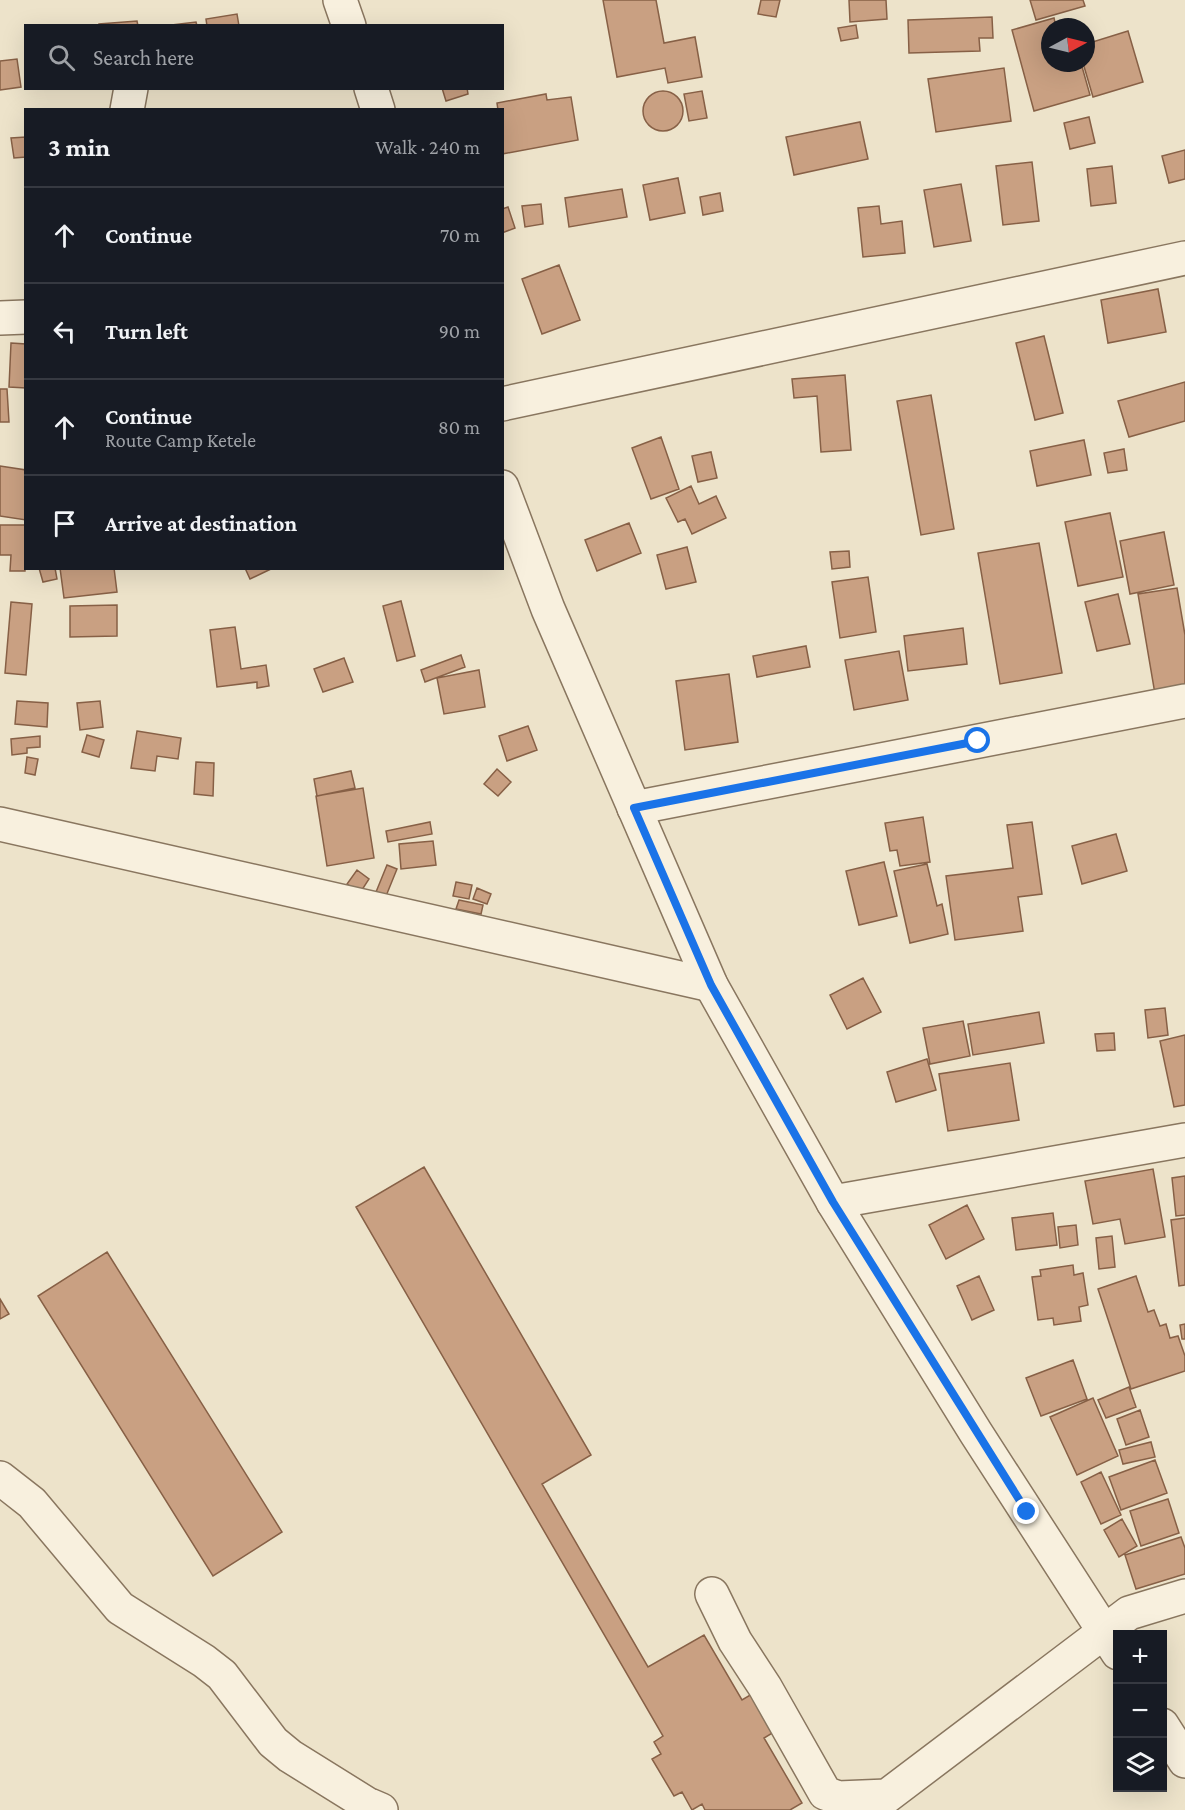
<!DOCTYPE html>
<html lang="en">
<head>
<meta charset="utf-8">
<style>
  body { margin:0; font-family:"Crimson Pro",serif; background:#242831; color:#f1f3f6 }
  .controls { position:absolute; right:18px; bottom:18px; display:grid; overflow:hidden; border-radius:0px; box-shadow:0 6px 24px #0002 }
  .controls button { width:54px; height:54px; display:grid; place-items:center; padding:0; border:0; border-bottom:2px solid #363941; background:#171b24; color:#f1f3f6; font:30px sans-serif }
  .compass { position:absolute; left:1041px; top:18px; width:54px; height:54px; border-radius:50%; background:#171b24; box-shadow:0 6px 24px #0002; rotate:83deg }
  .stop { position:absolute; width:18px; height:18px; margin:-14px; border:4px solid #1a73e8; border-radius:50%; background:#fff }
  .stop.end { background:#1a73e8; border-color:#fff; box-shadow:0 2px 6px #0008 }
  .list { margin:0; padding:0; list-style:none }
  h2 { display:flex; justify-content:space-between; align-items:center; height:78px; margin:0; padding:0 24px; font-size:26px }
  h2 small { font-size:20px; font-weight:400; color:#9ea1a6 }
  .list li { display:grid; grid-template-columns:39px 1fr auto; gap:18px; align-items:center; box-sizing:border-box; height:96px; padding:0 24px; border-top:2px solid #363941 }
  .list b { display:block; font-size:22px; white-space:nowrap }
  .list p { margin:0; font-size:20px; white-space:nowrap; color:#9ea1a6 }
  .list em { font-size:20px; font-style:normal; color:#9ea1a6 }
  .icon { flex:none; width:33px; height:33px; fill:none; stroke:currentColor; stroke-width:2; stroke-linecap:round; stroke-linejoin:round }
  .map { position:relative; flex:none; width:1185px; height:1810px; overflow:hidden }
  .search { position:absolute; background:#171b24; box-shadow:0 6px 24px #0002; left:24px; top:24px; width:480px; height:66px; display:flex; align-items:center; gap:15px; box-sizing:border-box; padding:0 21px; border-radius:0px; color:#9ea1a6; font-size:22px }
  .panel { position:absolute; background:#171b24; box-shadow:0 6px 24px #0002; left:24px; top:108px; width:480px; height:462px; border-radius:0px }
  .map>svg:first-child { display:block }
  .building { fill:#c9a082; stroke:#876046; stroke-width:1.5 }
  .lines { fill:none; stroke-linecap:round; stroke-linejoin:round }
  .minor-casing { stroke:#89765f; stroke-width:36 }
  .tertiary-casing { stroke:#89765f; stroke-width:36 }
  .minor { stroke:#f8f0de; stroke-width:33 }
  .tertiary { stroke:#f8f0de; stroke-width:33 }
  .route { stroke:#1a73e8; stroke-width:8 }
</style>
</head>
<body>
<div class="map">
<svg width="1185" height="1810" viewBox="0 0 1185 1810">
  <rect width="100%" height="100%" fill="#ede3ca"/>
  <path class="building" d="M 603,0 L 656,0 L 664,43 L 695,37 L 702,77 L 668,83 L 665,68 L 617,77 Z
    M 761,0 L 780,0 L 776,17 L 758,14 Z
    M 849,0 L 886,0 L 887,19 L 850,22 Z
    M 1030,0 L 1083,0 L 1085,6 L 1036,20 Z
    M 237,14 L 239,26 L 207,26 L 206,19 Z
    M 992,17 L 993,38 L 979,38 L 980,51 L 909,53 L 908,20 Z
    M 1054,18 L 1056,27 L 1050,27 L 1050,63 L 1081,63 L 1090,95 L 1034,111 L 1012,30 Z
    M 137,21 L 138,26 L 99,26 L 99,24 Z
    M 196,22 L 197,26 L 163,26 Z
    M 856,25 L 858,38 L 841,41 L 838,28 Z
    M 1128,31 L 1143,82 L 1093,97 L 1083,63 L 1086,63 L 1086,44 Z
    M 17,59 L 21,87 L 0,90 L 0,61 Z
    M 1004,68 L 1011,121 L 936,132 L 928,79 Z
    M 442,88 L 467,88 L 468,94 L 446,101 Z
    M 702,91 L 707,118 L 689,121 L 684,94 Z
    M643 111a20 20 0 1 1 40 0a20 20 0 1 1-40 0Z
    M 546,94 L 547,100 L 571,97 L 578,140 L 502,154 L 502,110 L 498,110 L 497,103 Z
    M 1089,117 L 1095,143 L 1070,149 L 1064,123 Z
    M 860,122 L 868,159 L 794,175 L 786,137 Z
    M 26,137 L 26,157 L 14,158 L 11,138 Z
    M 1185,150 L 1185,179 L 1169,183 L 1162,156 Z
    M 1032,162 L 1039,221 L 1003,225 L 996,166 Z
    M 1112,166 L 1116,203 L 1091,206 L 1087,169 Z
    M 678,178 L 685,213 L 650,220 L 643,185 Z
    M 961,184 L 971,241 L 934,247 L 924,190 Z
    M 622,189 L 627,217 L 569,227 L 565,198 Z
    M 720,193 L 723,211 L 703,215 L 700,197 Z
    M 541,204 L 543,224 L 525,227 L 522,206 Z
    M 879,206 L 881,224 L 902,221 L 905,253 L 863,257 L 858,208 Z
    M 508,207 L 515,228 L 502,233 L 502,209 Z
    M 559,265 L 580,320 L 542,334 L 522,279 Z
    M 1158,289 L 1166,332 L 1108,343 L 1101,300 Z
    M 1044,336 L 1063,413 L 1035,420 L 1016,343 Z
    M 11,343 L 26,344 L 26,388 L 9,387 Z
    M 845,375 L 851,450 L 821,452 L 817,396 L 794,398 L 792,379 Z
    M 1185,382 L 1185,421 L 1129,437 L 1118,401 Z
    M 0,389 L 7,389 L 9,422 L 0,422 Z
    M 931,395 L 954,529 L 921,535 L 897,401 Z
    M 661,437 L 679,489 L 651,499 L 632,448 Z
    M 1084,440 L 1091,475 L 1037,486 L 1030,451 Z
    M 1124,449 L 1127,470 L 1108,473 L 1104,453 Z
    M 711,452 L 717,478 L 698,482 L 692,456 Z
    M 0,466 L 26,470 L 26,520 L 0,516 Z
    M 691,486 L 699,504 L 716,496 L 726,518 L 692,534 L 685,519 L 678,522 L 666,498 Z
    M 1110,513 L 1123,577 L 1078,586 L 1065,522 Z
    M 629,523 L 641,553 L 597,571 L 585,540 Z
    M 0,525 L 26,525 L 25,571 L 10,571 L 11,555 L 0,555 Z
    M 1164,532 L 1174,585 L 1130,594 L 1120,541 Z
    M 1039,543 L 1062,673 L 1000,684 L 978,553 Z
    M 687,547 L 696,582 L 666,589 L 657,555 Z
    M 849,551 L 850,567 L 832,569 L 830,552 Z
    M 39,568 L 55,568 L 57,579 L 43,582 Z
    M 60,568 L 114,568 L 117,592 L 64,598 Z
    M 245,568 L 273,568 L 250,579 Z
    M 868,577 L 876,632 L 840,638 L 832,582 Z
    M 1177,588 L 1185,635 L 1185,695 L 1156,700 L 1138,594 Z
    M 1118,594 L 1130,644 L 1097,651 L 1085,602 Z
    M 401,601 L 415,656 L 397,661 L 383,606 Z
    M 11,602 L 32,604 L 26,675 L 5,673 Z
    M 117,605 L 117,636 L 70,637 L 70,606 Z
    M 235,627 L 241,669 L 266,665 L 269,686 L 257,688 L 257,682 L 217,687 L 210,630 Z
    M 963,628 L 967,664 L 908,671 L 904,636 Z
    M 806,646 L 810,667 L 757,677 L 753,656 Z
    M 899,651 L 908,700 L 854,710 L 845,660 Z
    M 461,655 L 465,667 L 425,682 L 421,670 Z
    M 344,658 L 353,682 L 323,692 L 314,669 Z
    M 479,670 L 485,707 L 444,714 L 437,678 Z
    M 729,674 L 738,742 L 685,750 L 676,681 Z
    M 17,701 L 48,703 L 47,727 L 15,724 Z
    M 100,701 L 103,727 L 80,730 L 77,703 Z
    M 528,726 L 537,750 L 507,761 L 499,736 Z
    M 137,731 L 181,738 L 178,759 L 157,756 L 155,771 L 131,768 Z
    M 87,735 L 104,740 L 99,757 L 82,752 Z
    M 40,736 L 40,747 L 27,748 L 27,753 L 12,755 L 11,739 Z
    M 27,757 L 38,759 L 35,775 L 25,773 Z
    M 196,762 L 214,763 L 213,796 L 194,794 Z
    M 497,769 L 511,782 L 498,796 L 484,784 Z
    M 351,771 L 355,788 L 317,796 L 314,779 Z
    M 363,788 L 374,858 L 327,866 L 316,796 Z
    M 923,817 L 930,862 L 900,866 L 897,850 L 890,851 L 885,823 Z
    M 430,822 L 432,834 L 388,842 L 386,831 Z
    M 1032,822 L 1042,894 L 1018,897 L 1023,931 L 955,940 L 946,876 L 1013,868 L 1007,825 Z
    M 1116,834 L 1127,871 L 1082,884 L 1072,846 Z
    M 433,841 L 436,865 L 401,869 L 399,844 Z
    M 884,862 L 897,916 L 859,925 L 846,871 Z
    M 927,864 L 937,906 L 942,904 L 948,934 L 910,943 L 894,871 Z
    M 387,865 L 397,869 L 386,896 L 376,892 Z
    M 357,870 L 369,879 L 360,893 L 347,884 Z
    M 456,882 L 472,885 L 469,899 L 453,896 Z
    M 477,888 L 491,894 L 487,904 L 473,899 Z
    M 459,900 L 483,905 L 481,914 L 456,909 Z
    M 863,978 L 881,1012 L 847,1029 L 830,995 Z
    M 1165,1008 L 1168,1035 L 1148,1038 L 1145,1010 Z
    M 1039,1012 L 1044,1043 L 973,1055 L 968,1024 Z
    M 963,1021 L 970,1056 L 930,1064 L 923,1028 Z
    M 1114,1033 L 1115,1050 L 1097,1051 L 1095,1034 Z
    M 1185,1035 L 1185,1105 L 1174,1107 L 1160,1041 Z
    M 927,1059 L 936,1090 L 896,1102 L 887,1072 Z
    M 1010,1063 L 1019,1120 L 948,1131 L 939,1074 Z
    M 424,1167 L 591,1455 L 542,1484 L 648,1667 L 704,1635 L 742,1700 L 757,1691 L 779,1729 L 764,1738 L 802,1803 L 790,1810 L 705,1810 L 702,1804 L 692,1810 L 682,1792 L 674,1796 L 652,1759 L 661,1754 L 654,1742 L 663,1736 L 356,1207 Z
    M 1153,1169 L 1165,1237 L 1125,1244 L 1120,1219 L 1093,1224 L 1085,1181 Z
    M 1185,1176 L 1185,1215 L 1176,1216 L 1172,1178 Z
    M 967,1205 L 984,1239 L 946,1259 L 929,1225 Z
    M 1053,1213 L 1057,1245 L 1016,1250 L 1012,1218 Z
    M 1185,1218 L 1185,1285 L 1179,1286 L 1171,1220 Z
    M 1076,1225 L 1078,1245 L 1060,1248 L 1058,1227 Z
    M 1112,1236 L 1115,1267 L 1099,1269 L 1096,1238 Z
    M 107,1252 L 282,1532 L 213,1576 L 38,1296 Z
    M 1073,1265 L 1074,1275 L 1083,1273 L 1088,1305 L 1079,1307 L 1081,1321 L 1054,1325 L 1053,1318 L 1038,1320 L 1032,1277 L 1041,1276 L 1040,1270 Z
    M 979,1276 L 994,1310 L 972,1320 L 957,1286 Z
    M 1136,1276 L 1148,1312 L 1154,1310 L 1160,1326 L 1166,1324 L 1170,1338 L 1178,1336 L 1185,1356 L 1185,1371 L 1131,1389 L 1098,1289 Z
    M 0,1299 L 9,1314 L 0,1319 Z
    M 1185,1324 L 1185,1339 L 1182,1339 L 1180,1325 Z
    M 1073,1360 L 1087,1399 L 1041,1416 L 1026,1378 Z
    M 1129,1387 L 1136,1407 L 1106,1418 L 1098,1400 Z
    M 1093,1398 L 1118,1456 L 1077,1475 L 1050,1417 Z
    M 1140,1410 L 1149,1437 L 1126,1445 L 1117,1419 Z
    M 1151,1442 L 1155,1457 L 1123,1464 L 1119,1450 Z
    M 1155,1460 L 1167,1493 L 1121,1510 L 1109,1477 Z
    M 1101,1472 L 1121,1515 L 1101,1524 L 1081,1482 Z
    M 1168,1499 L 1179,1533 L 1141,1546 L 1130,1511 Z
    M 1122,1519 L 1137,1546 L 1119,1557 L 1104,1530 Z
    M 1181,1537 L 1185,1548 L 1185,1574 L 1136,1589 L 1125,1555 Z"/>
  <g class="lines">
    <defs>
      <path id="minor" d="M 127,110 L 131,88
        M 0,318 L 26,317
        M 502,404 L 1185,258
        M 634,808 L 1185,701
        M 0,824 L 711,985
        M 833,1202 L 1185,1140
        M 0,1478 L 32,1503 L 120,1608 L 204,1661 L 222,1675 L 273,1742 L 290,1756 L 367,1804 L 381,1810
        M 712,1594 L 735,1641 L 765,1687 L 825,1793 L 838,1798 L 887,1796
        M 864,1810 L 887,1796 L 1129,1613 L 1185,1596"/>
      <path id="tertiary" d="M 340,0 L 349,26
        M 371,88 L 378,110
        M 502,487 L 548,609 L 711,985 L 833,1202 L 976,1433 L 1118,1653
        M 1162,1725 L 1185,1761"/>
    </defs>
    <use href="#minor" class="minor-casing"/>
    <use href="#tertiary" class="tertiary-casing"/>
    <use href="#minor" class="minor"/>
    <use href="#tertiary" class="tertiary"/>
  </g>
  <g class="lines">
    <path class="route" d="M 978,741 L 634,808 L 711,985 L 833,1202 L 1027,1512"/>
  </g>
</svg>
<div class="controls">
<button>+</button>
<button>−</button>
<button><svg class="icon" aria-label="layers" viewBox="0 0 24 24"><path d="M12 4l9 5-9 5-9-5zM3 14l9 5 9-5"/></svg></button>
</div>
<svg class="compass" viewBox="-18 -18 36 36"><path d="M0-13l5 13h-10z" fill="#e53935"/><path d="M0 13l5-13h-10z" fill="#9ea1a6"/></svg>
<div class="stop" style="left:978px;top:741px"></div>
<div class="stop end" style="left:1027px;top:1512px"></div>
<div class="search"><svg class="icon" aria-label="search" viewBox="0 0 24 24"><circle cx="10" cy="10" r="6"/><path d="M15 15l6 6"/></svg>Search here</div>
<section class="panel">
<h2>3 min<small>Walk · 240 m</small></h2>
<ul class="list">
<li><svg class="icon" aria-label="ahead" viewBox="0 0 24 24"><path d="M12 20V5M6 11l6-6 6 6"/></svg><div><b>Continue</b></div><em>70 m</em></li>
<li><svg class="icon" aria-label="left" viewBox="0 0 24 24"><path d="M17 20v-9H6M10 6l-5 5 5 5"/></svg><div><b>Turn left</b></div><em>90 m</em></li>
<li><svg class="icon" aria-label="ahead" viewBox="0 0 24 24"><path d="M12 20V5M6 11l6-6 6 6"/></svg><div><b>Continue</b><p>Route Camp Ketele</p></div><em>80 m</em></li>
<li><svg class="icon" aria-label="arrive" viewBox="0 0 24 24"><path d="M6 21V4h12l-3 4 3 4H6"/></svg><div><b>Arrive at destination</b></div></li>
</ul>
</section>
</div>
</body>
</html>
